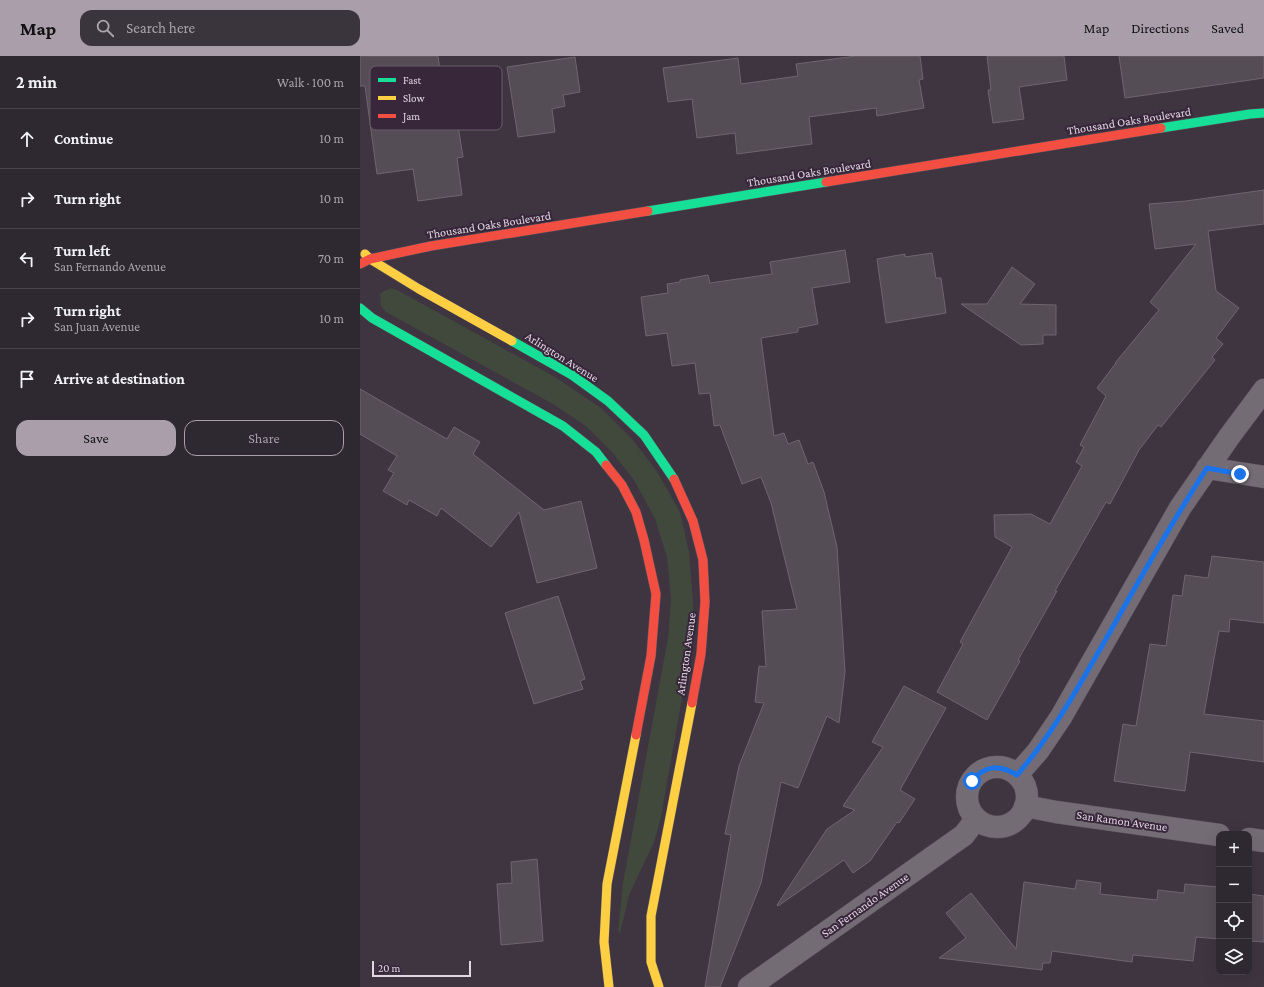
<!DOCTYPE html>
<html lang="en">
<head>
<meta charset="utf-8">
<style>
  body { margin:0; font-family:"Crimson Pro",serif; background:#3a343c; color:#f1f3f6 }
  .controls { position:absolute; right:12px; bottom:12px; display:grid; overflow:hidden; border-radius:8px; box-shadow:0 4px 16px #0002 }
  .controls button { width:36px; height:36px; display:grid; place-items:center; padding:0; border:0; border-bottom:1px solid #49444c; background:#2e2830; color:#f1f3f6; font:20px sans-serif }
  .scale { position:absolute; left:12px; bottom:10px; width:99px; box-sizing:border-box; padding-left:4px; border:2px solid #e2d6e3; border-top:0; font-size:11px; line-height:14px; white-space:nowrap; color:#e2d6e3; -webkit-text-stroke:3px #38263b; paint-order:stroke }
  .stop { position:absolute; width:12px; height:12px; margin:-9px; border:3px solid #1a73e8; border-radius:50%; background:#fff }
  .stop.end { background:#1a73e8; border-color:#fff; box-shadow:0 1px 4px #0008 }
  .list { margin:0; padding:0; list-style:none }
  h2 { display:flex; justify-content:space-between; align-items:center; height:52px; margin:0; padding:0 16px; font-size:17px }
  h2 small { font-size:13px; font-weight:400; color:#a7a6ab }
  .list li { display:grid; grid-template-columns:26px 1fr auto; gap:12px; align-items:center; box-sizing:border-box; height:60px; padding:0 16px; border-top:1px solid #49444c }
  .list b { display:block; font-size:15px; white-space:nowrap }
  .list p { margin:0; font-size:13px; white-space:nowrap; color:#a7a6ab }
  .list em { font-size:13px; font-style:normal; color:#a7a6ab }
  .actions { display:flex; gap:8px; padding:12px 16px }
  .actions a { flex:1; padding:9px 0; border:1px solid #a99eaa; border-radius:12px; text-align:center; font-size:14px; color:#a99eaa }
  .actions .main { background:#a99eaa; color:#111 }
  .icon { flex:none; width:22px; height:22px; fill:none; stroke:currentColor; stroke-width:2; stroke-linecap:round; stroke-linejoin:round }
  .map { position:relative; flex:none; width:904px; height:931px; overflow:hidden }
  header { display:flex; align-items:center; gap:24px; box-sizing:border-box; height:56px; padding:0 20px; background:#a99eaa; color:#111 }
  header strong { font-size:19px }
  nav { display:flex; gap:22px; margin-inline-start:auto; font-size:14px }
  .search { width:280px; height:36px; background:#3a343c; display:flex; align-items:center; gap:10px; box-sizing:border-box; padding:0 14px; border-radius:12px; color:#a7a6ab; font-size:15px }
  main { display:flex }
  aside { flex:1; background:#2e2830 }
  .map>svg:first-child { display:block }
  .green { fill:#41493d }
  .building { fill:#554d55; stroke:#6e656e }
  .lines { fill:none; stroke-linecap:round; stroke-linejoin:round }
  .street-casing { stroke:#5b525c; stroke-width:23 }
  .fast-casing { stroke:#5b525c; stroke-width:10 }
  .slow-casing { stroke:#5b525c; stroke-width:10 }
  .jam-casing { stroke:#5b525c; stroke-width:10 }
  .street { stroke:#746c75; stroke-width:22 }
  .fast { stroke:#16e098; stroke-width:9 }
  .slow { stroke:#ffcf43; stroke-width:9 }
  .jam { stroke:#f24e42; stroke-width:9 }
  .route { stroke:#1a73e8; stroke-width:5 }
  .labels { text-anchor:middle; stroke-width:4; stroke-linejoin:round; paint-order:stroke }
  .street-label { font-size:12px; fill:#e2d6e3; stroke:#38263b }
  .key { fill:#38263b; stroke:#6b5b6d; stroke-width:1 }
  .key-label { font-size:11px; fill:#e2d6e3 }
</style>
</head>
<body>
<header>
<strong>Map</strong>
<div class="search"><svg class="icon" aria-label="search" viewBox="0 0 24 24"><circle cx="10" cy="10" r="6"/><path d="M15 15l6 6"/></svg>Search here</div>
<nav><a>Map</a><a>Directions</a><a>Saved</a></nav>
</header>
<main>
<aside>
<h2>2 min<small>Walk · 100 m</small></h2>
<ul class="list">
<li><svg class="icon" aria-label="ahead" viewBox="0 0 24 24"><path d="M12 20V5M6 11l6-6 6 6"/></svg><div><b>Continue</b></div><em>10 m</em></li>
<li><svg class="icon" aria-label="right" viewBox="0 0 24 24"><path d="M7 20v-9h11M14 6l5 5-5 5"/></svg><div><b>Turn right</b></div><em>10 m</em></li>
<li><svg class="icon" aria-label="left" viewBox="0 0 24 24"><path d="M17 20v-9H6M10 6l-5 5 5 5"/></svg><div><b>Turn left</b><p>San Fernando Avenue</p></div><em>70 m</em></li>
<li><svg class="icon" aria-label="right" viewBox="0 0 24 24"><path d="M7 20v-9h11M14 6l5 5-5 5"/></svg><div><b>Turn right</b><p>San Juan Avenue</p></div><em>10 m</em></li>
<li><svg class="icon" aria-label="arrive" viewBox="0 0 24 24"><path d="M6 21V4h12l-3 4 3 4H6"/></svg><div><b>Arrive at destination</b></div></li>
</ul>
<div class="actions"><a class="main">Save</a><a>Share</a></div>
</aside>
<div class="map">
<svg width="904" height="931" viewBox="0 0 904 931">
  <rect width="100%" height="100%" fill="#3e3540"/>
  <path class="green" d="M 32,232 L 39,235 L 195,321 L 241,352 L 272,383 L 296,414 L 320,456 L 329,496 L 333,546 L 333,579 L 301,761 L 294,786 L 269,839 L 260,877 L 258,876 L 263,827 L 308,582 L 311,543 L 307,501 L 295,463 L 274,424 L 252,396 L 226,370 L 193,348 L 26,256 L 21,250 L 20,238 L 26,234 Z"/>
  <path class="building" d="M 0,0 L 78,0 L 87,64 L 97,63 L 103,101 L 97,102 L 102,139 L 58,145 L 53,113 L 17,118 L 5,30 L 0,30 Z
    M 496,0 L 560,0 L 563,23 L 559,24 L 564,52 L 517,60 L 516,52 L 449,61 L 452,88 L 377,98 L 375,77 L 337,82 L 332,43 L 308,46 L 303,12 L 378,2 L 381,28 L 438,20 L 436,8 Z
    M 627,0 L 704,0 L 707,24 L 659,31 L 664,63 L 633,67 L 628,34 L 631,34 Z
    M 759,0 L 904,0 L 904,22 L 765,42 Z
    M 215,1 L 220,36 L 203,39 L 205,50 L 192,53 L 195,76 L 158,81 L 147,11 Z
    M 904,134 L 904,168 L 848,175 L 856,235 L 879,252 L 856,282 L 863,288 L 852,301 L 855,304 L 801,371 L 798,369 L 779,394 L 750,448 L 746,446 L 695,535 L 697,535 L 658,604 L 660,605 L 627,664 L 577,636 L 603,588 L 600,586 L 652,491 L 635,481 L 634,459 L 671,458 L 690,468 L 722,410 L 716,406 L 724,391 L 720,389 L 746,340 L 737,332 L 756,307 L 755,307 L 799,254 L 790,246 L 836,188 L 795,193 L 789,148 L 826,145 Z
    M 485,194 L 490,226 L 452,232 L 458,268 L 438,272 L 438,276 L 401,282 L 414,380 L 424,377 L 428,388 L 439,384 L 448,408 L 453,406 L 464,436 L 477,491 L 485,616 L 479,667 L 467,660 L 438,732 L 421,726 L 401,827 L 360,931 L 345,931 L 371,779 L 365,778 L 379,710 L 404,647 L 395,646 L 399,610 L 406,611 L 402,555 L 437,553 L 411,447 L 401,421 L 382,428 L 360,369 L 354,370 L 350,337 L 339,338 L 335,307 L 312,310 L 307,277 L 286,280 L 281,241 L 308,237 L 307,228 L 320,226 L 320,224 L 348,219 L 350,227 L 412,218 L 410,206 Z
    M 572,197 L 576,222 L 581,222 L 586,257 L 526,267 L 517,203 L 545,198 L 545,201 Z
    M 652,211 L 675,228 L 660,248 L 696,249 L 696,279 L 683,279 L 683,288 L 661,289 L 601,248 L 627,248 Z
    M 0,333 L 87,383 L 94,371 L 120,386 L 113,398 L 184,454 L 221,445 L 237,512 L 177,527 L 159,456 L 131,491 L 81,452 L 77,460 L 49,444 L 47,449 L 23,435 L 34,417 L 28,414 L 37,400 L 0,378 Z
    M 852,500 L 904,506 L 904,567 L 870,563 L 869,576 L 859,575 L 844,658 L 904,665 L 904,706 L 830,696 L 825,735 L 754,725 L 763,668 L 776,670 L 790,588 L 806,590 L 813,539 L 822,540 L 825,519 L 848,522 Z
    M 198,540 L 225,623 L 220,625 L 223,633 L 174,648 L 145,557 Z
    M 544,630 L 586,652 L 540,734 L 555,743 L 539,767 L 537,766 L 510,805 L 493,817 L 484,804 L 418,850 L 417,849 L 467,773 L 495,754 L 483,750 L 523,691 L 512,686 Z
    M 177,803 L 183,885 L 141,889 L 137,828 L 152,827 L 151,806 Z
    M 717,824 L 741,827 L 740,838 L 797,844 L 798,834 L 824,837 L 825,828 L 859,831 L 859,883 L 836,881 L 833,905 L 773,899 L 772,906 L 692,895 L 690,907 L 683,907 L 682,914 L 579,902 L 606,882 L 586,857 L 611,837 L 656,893 L 664,826 L 715,833 Z
    M 889,838 L 904,840 L 904,886 L 889,885 Z"/>
  <g class="lines">
    <defs>
      <path id="street" d="M 847,412 L 904,421
        M607 741a30 30 0 1 1 60 0a30 30 0 1 1-60 0Z
        M 657,719 L 678,695 L 701,661 L 820,452 L 869,381 L 904,334
        M 665,750 L 696,756 L 859,779
        M 889,783 L 904,785
        M 389,931 L 604,779 L 616,763"/>
      <path id="fast" d="M 801,72 L 890,58 L 904,57
        M 288,155 L 466,126
        M 0,252 L 12,262 L 203,370 L 236,396 L 246,409
        M 152,285 L 212,319 L 248,345 L 284,379 L 314,423"/>
      <path id="slow" d="M 5,198 L 10,203 L 59,233 L 152,285
        M 249,931 L 244,886 L 247,828 L 276,679
        M 299,931 L 291,906 L 291,860 L 332,647"/>
      <path id="jam" d="M 466,126 L 801,72
        M 0,208 L 10,203 L 71,190 L 288,155
        M 246,409 L 262,429 L 276,456 L 284,484 L 296,538 L 291,600 L 276,679
        M 314,423 L 333,465 L 343,504 L 345,546 L 341,598 L 332,647"/>
    </defs>
    <use href="#street" class="street-casing"/>
    <use href="#fast" class="fast-casing"/>
    <use href="#slow" class="slow-casing"/>
    <use href="#jam" class="jam-casing"/>
    <use href="#street" class="street"/>
    <use href="#fast" class="fast"/>
    <use href="#slow" class="slow"/>
    <use href="#jam" class="jam"/>
  </g>
  <g class="lines">
    <path class="route" d="M 612,725 C 625,709 639,708 657,719 C 691,680 716,635 742,590 C 776,530 809,470 847,412 L 880,418"/>
  </g>
  <g class="labels">
    <g class="street-label">
      <text transform="translate(769 65) rotate(-9)" y="4">Thousand Oaks Boulevard</text>
      <text transform="translate(449 117) rotate(-9)" y="4">Thousand Oaks Boulevard</text>
      <text transform="translate(129 169) rotate(-9)" y="4">Thousand Oaks Boulevard</text>
      <text transform="translate(202 301) rotate(32)" y="4">Arlington Avenue</text>
      <text transform="translate(326 598) rotate(-82)" y="4">Arlington Avenue</text>
      <text transform="translate(762 765) rotate(8)" y="4">San Ramon Avenue</text>
      <text transform="translate(505 849) rotate(-35)" y="4">San Fernando Avenue</text>
    </g>
  </g>
  <rect x="10" y="10" width="132" height="64" rx="6" class="key"/>
  <rect x="18" y="22" width="18" height="4" fill="#16e098"/>
  <rect x="18" y="40" width="18" height="4" fill="#ffcf43"/>
  <rect x="18" y="58" width="18" height="4" fill="#f24e42"/>
  <g class="key-label">
    <text x="43" y="28">Fast</text>
    <text x="43" y="46">Slow</text>
    <text x="43" y="64">Jam</text>
  </g>
</svg>
<div class="controls">
<button>+</button>
<button>−</button>
<button><svg class="icon" aria-label="locate" viewBox="0 0 24 24"><circle cx="12" cy="12" r="6"/><path d="M12 2v4M12 18v4M2 12h4M18 12h4"/></svg></button>
<button><svg class="icon" aria-label="layers" viewBox="0 0 24 24"><path d="M12 4l9 5-9 5-9-5zM3 14l9 5 9-5"/></svg></button>
</div>
<div class="scale">20 m</div>
<div class="stop" style="left:612px;top:725px"></div>
<div class="stop end" style="left:880px;top:418px"></div>
</div>
</main>
</body>
</html>
